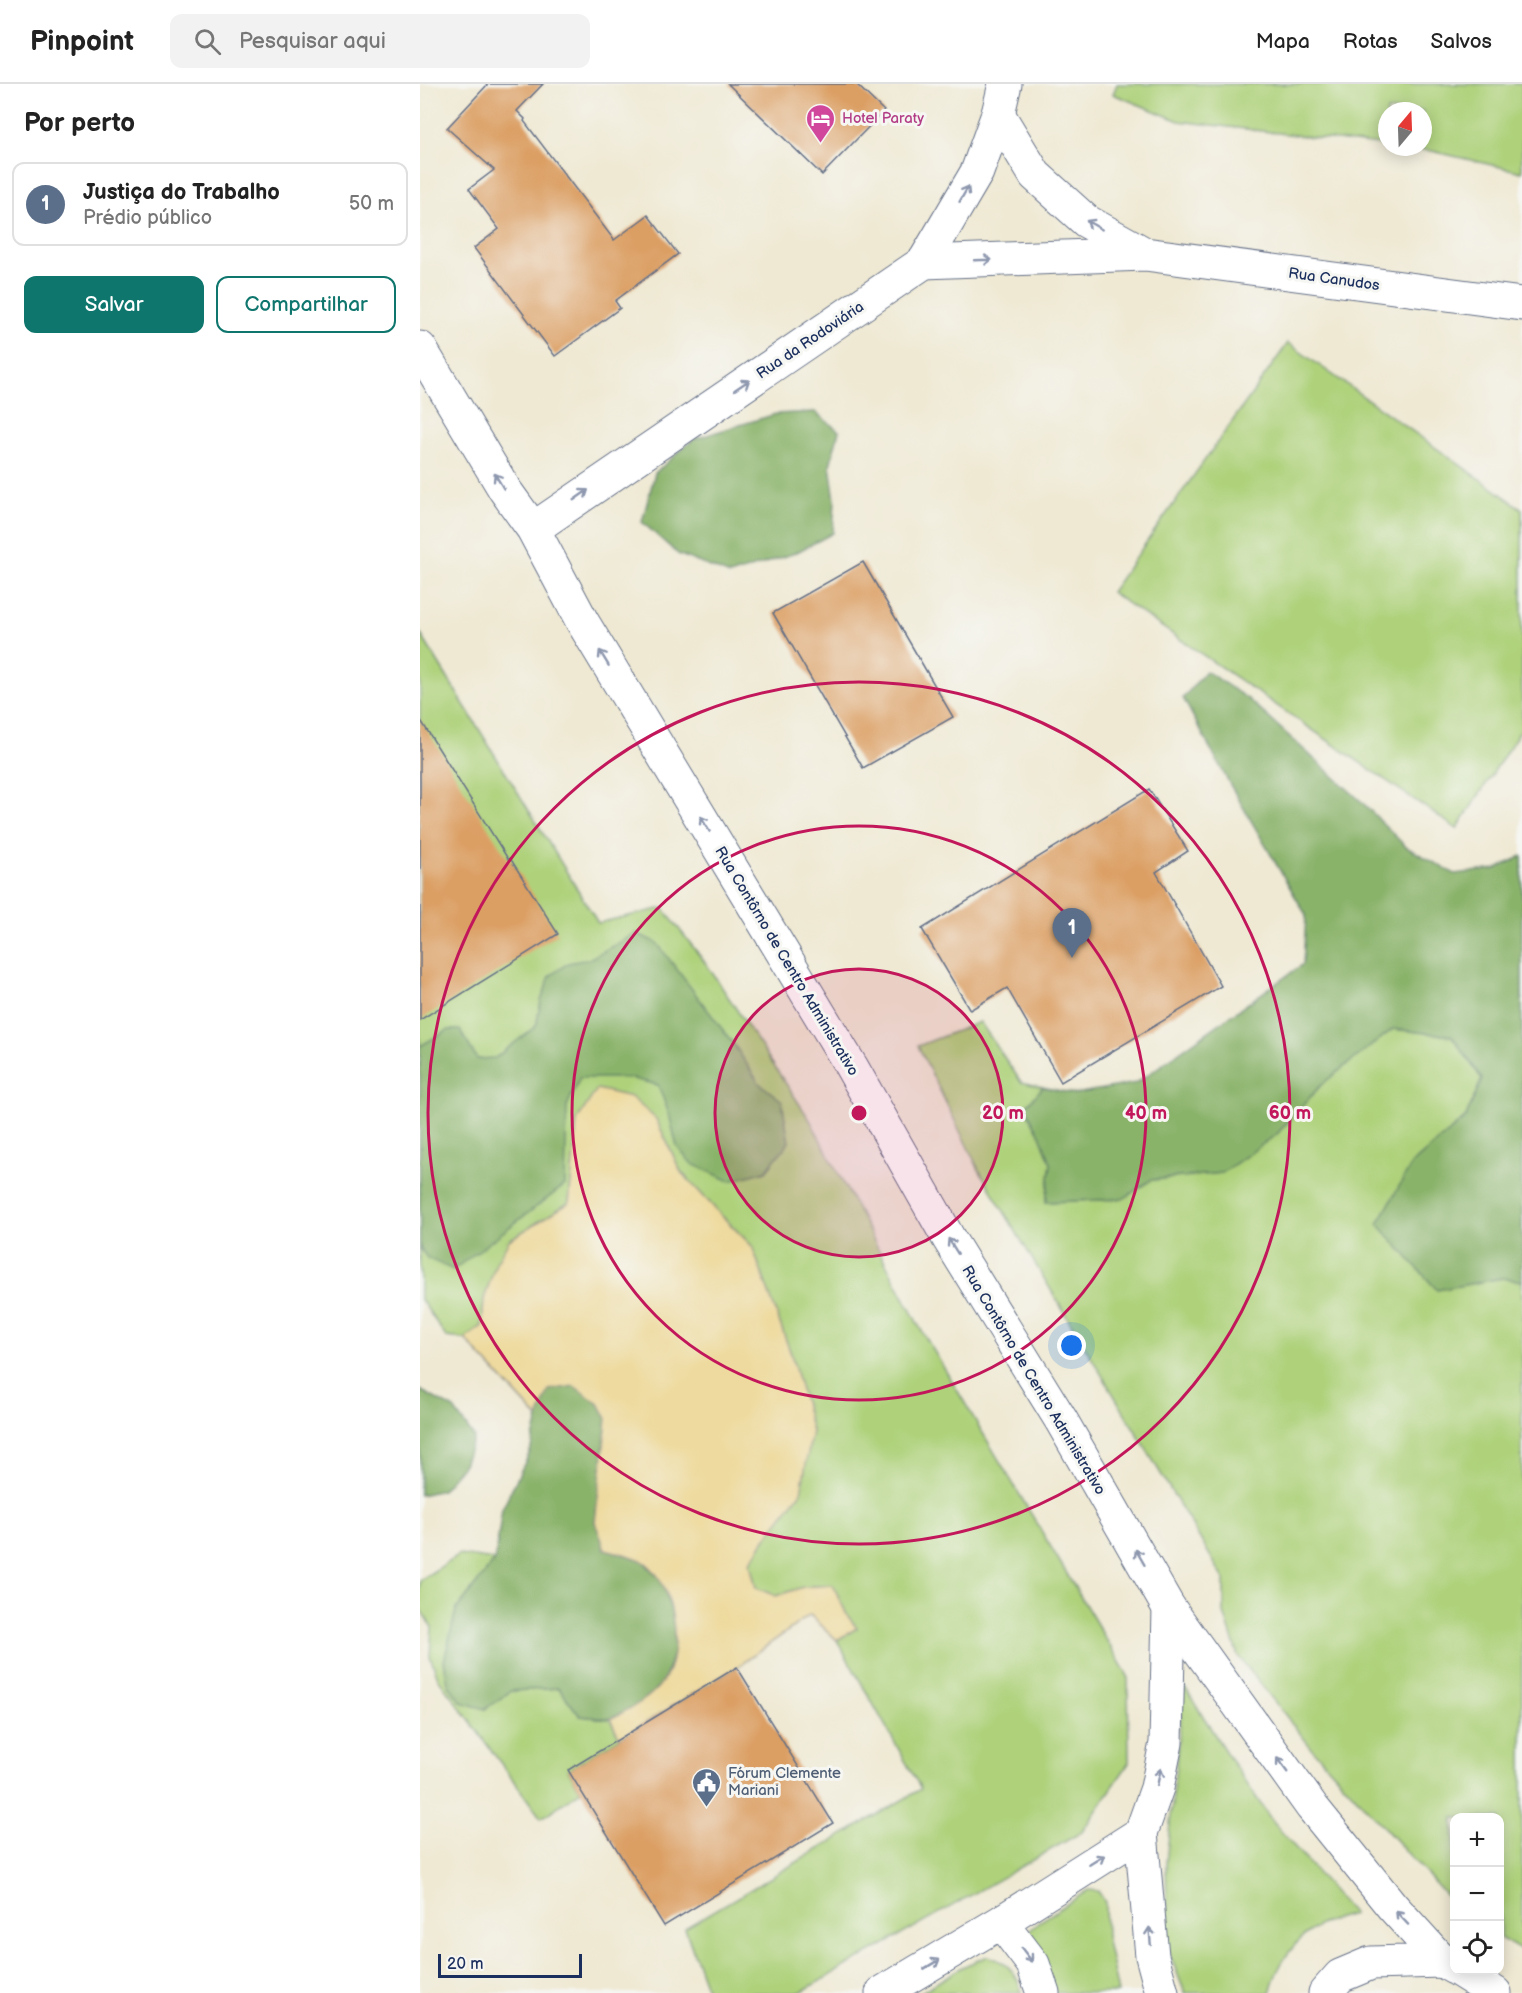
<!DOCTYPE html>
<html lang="pt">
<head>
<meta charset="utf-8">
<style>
  body { margin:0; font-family:"Balsamiq Sans",sans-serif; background:#f2f2f2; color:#222 }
  .controls { position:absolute; right:18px; bottom:18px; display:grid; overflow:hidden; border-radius:12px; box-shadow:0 3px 15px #0003 }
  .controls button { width:54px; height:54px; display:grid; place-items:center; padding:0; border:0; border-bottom:2px solid #e0e0e0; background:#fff; color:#222; font:30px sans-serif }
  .compass { position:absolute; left:958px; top:18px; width:54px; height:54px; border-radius:50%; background:#fff; box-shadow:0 3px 15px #0003; rotate:19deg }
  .scale { position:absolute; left:18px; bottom:15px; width:144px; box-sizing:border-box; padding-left:6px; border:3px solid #1b2f5e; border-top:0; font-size:16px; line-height:21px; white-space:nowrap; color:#1b2f5e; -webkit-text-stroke:4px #f6f6f2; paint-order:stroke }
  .you { position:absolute; left:652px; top:1262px; width:21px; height:21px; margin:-15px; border:4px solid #fff; border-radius:50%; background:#1a73e8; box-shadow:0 0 0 9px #1a73e833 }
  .badge { display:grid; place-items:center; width:39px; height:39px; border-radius:50%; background:#0f766e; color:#fff; font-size:20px; font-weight:700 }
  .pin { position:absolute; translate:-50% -50px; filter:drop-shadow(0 2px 3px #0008) }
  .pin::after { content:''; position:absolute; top:32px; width:21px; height:18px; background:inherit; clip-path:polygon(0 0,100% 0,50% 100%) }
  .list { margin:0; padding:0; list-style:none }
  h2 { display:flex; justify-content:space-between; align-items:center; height:78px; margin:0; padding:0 24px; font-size:26px }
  h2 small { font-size:20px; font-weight:400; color:#767676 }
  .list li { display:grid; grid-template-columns:39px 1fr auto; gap:18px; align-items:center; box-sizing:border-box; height:84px; margin:0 12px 12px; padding:0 12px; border:2px solid #e0e0e0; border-radius:12px }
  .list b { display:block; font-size:22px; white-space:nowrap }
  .list p { margin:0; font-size:20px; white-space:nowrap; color:#767676 }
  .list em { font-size:20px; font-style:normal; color:#767676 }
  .actions { display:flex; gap:12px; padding:18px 24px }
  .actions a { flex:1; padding:14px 0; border:2px solid #0f766e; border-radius:12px; text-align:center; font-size:21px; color:#0f766e }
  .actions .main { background:#0f766e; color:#fff }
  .icon { flex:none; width:33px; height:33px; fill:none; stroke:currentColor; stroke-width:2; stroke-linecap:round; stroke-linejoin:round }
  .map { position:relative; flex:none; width:1102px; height:1909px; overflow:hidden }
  header { display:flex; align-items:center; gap:36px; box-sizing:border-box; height:84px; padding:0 30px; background:#fff; border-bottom:2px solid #e0e0e0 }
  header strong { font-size:28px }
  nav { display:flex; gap:33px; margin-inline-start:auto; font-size:21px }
  .search { width:420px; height:54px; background:#f2f2f2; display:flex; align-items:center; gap:15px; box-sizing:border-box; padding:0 21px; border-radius:12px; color:#767676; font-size:22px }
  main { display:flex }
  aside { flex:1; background:#fff }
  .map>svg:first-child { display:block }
  .green { fill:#aed17a; stroke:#64806c; stroke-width:1.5 }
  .forest { fill:#8ab36a; stroke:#527164; stroke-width:1.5 }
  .sand { fill:#eeda9e; stroke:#84847e; stroke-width:1.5 }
  .building { fill:#db9f63 }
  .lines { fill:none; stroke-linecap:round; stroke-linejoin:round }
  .minor-casing { stroke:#657087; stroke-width:35 }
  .major-casing { stroke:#657087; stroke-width:35 }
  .minor { stroke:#fff; stroke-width:33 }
  .major { stroke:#fff; stroke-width:33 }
  .oneway { stroke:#8d97ae }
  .ring { fill:none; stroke:#c2185b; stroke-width:3 }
  .labels { text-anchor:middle; stroke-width:6; stroke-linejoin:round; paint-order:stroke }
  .hotel-label { font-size:15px; fill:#b23c85; stroke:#f6f6f2; text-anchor:start }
  .street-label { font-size:15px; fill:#1b2f5e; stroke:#f6f6f2 }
  .service-label { font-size:15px; fill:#4e5e75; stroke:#f6f6f2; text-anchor:start }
  .centre { fill:#c2185b; stroke:#f6f6f2; stroke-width:3 }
  .ring-label { font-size:18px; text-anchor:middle; font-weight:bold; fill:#c2185b; stroke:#f6f6f2; stroke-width:6; stroke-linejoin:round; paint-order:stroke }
</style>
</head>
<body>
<header>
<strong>Pinpoint</strong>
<div class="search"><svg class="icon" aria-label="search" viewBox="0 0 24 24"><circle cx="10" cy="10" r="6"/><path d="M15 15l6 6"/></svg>Pesquisar aqui</div>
<nav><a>Mapa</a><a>Rotas</a><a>Salvos</a></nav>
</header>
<main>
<aside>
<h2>Por perto<small></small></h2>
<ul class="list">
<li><span class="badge" style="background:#5c6f8a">1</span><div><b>Justiça do Trabalho</b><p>Prédio público</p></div><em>50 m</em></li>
</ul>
<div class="actions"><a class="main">Salvar</a><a>Compartilhar</a></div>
</aside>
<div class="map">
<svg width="1102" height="1909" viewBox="0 0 1102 1909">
  <rect width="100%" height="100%" fill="#f6f6f2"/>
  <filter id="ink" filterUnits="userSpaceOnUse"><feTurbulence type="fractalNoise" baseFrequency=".0167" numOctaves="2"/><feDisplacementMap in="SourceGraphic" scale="12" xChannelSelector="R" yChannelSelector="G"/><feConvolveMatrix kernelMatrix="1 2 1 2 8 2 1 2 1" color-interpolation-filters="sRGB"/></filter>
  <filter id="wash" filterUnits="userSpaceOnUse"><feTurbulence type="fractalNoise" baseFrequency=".008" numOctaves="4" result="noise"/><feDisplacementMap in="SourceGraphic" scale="24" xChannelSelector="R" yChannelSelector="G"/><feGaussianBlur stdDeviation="1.35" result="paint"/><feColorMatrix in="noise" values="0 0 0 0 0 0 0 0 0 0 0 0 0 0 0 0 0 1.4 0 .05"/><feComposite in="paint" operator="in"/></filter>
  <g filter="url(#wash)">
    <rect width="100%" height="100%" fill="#efe9d3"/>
    <path class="green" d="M 697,0 L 1102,0 L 1102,88 L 1012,67 L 973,63 L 1003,63 L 1003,27 L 967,27 L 967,62 L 759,37 L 693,10 Z
      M 868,259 L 1102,425 L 1102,644 L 1037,745 L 691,508 Z
      M 0,549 L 178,839 L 243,824 L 287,881 L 390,1036 L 500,1244 L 708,1592 L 709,1679 L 662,1748 L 379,1909 L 288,1909 L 265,1844 L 501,1705 L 417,1556 L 437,1544 L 427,1531 L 413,1501 L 383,1503 L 356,1512 L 336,1504 L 330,1479 L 348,1451 L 392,1347 L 371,1270 L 332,1162 L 301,1131 L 261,1088 L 236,1035 L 157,1036 L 149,1119 L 89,1156 L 64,1215 L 62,1242 L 45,1255 L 26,1253 L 0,1214 Z
      M 560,938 L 601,998 L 623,1003 L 605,1024 L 620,1051 L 631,1079 L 626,1118 L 702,1115 L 731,1096 L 802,1089 L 857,1050 L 902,1000 L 973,945 L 1032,952 L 1062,995 L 1046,1033 L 991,1081 L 1017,1206 L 1082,1194 L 1102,1197 L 1102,1867 L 1080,1854 L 1080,1734 L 1034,1734 L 1034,1820 L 894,1667 L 818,1572 L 804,1529 L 804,1495 L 559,1086 L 498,962 Z
      M 39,1471 L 75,1476 L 36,1526 L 65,1625 L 91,1607 L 139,1604 L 160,1632 L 190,1635 L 200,1654 L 148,1686 L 161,1707 L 121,1734 L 18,1594 L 10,1572 L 12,1543 L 0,1525 L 0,1496 Z
      M 764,1602 L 812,1678 L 853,1738 L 933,1830 C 923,1833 911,1835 902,1840 C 876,1852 856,1882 850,1909 L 765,1909 L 748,1866 L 746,1779 Z
      M 668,1806 L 678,1807 L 685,1818 L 686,1852 L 698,1909 L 634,1909 L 605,1851 L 619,1838 Z
      M 568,1872 C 589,1879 596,1888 602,1909 L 500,1909 L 542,1883 Z"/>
    <path class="forest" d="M 395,328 L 419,347 L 410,381 L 415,416 L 413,449 L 375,469 L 310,491 L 258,470 L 222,438 L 235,389 L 274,355 L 356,330 Z
      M 786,587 L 828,615 L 943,719 L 986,763 L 1035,790 L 1076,785 L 1102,772 L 1102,1197 L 1082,1194 L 1017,1206 L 958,1140 L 991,1081 L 1046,1033 L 1062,995 L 1032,952 L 973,945 L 902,1000 L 857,1050 L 802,1089 L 731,1096 L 703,1115 L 626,1118 L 631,1079 L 620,1051 L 605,1023 L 623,1003 L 655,1010 L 716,999 L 883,880 L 886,831 L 809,699 L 763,614 Z
      M 216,849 L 237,859 L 315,962 L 339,999 L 362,1017 L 369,1058 L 346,1087 L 310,1097 L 272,1080 L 257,1063 L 249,1030 L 238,1001 L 209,994 L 160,994 L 147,1022 L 145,1101 L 33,1186 L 7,1174 L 0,1164 L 0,962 L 28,946 L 40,946 L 57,975 L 75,974 L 116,942 L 121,917 L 130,892 L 148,879 L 169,875 Z
      M 155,1302 L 180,1321 L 187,1335 L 175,1438 L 185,1465 L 222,1476 L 242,1497 L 254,1536 L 254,1567 L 244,1597 L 220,1620 L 190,1635 L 160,1632 L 139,1604 L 91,1607 L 65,1625 L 41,1618 L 28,1600 L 24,1577 L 36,1526 L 75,1476 L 82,1425 L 110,1368 L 118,1334 L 128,1306 Z
      M 0,1306 L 34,1325 L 54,1353 L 44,1380 L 22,1406 L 0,1411 Z"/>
    <path class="sand" d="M 177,1005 L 211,1013 L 236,1035 L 261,1088 L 301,1131 L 332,1162 L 371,1270 L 392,1347 L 381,1408 L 348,1451 L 330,1479 L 336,1504 L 356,1512 L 383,1503 L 413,1501 L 427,1531 L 437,1544 L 417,1556 L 390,1531 L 317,1583 L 200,1654 L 190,1635 C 209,1625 229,1616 242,1598 C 265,1569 254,1494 221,1476 C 210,1471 196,1468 185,1465 L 175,1438 L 187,1335 L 180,1321 L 154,1302 L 129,1306 L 118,1334 L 45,1255 L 62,1242 L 64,1215 L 76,1179 L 89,1156 L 149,1119 L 157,1036 Z"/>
    <g id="blocks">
      <path class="building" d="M 68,0 L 123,0 L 97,27 L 105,35 L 104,37 L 194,156 L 228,131 L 258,170 L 195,217 L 200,224 L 135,272 L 54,164 L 79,145 L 49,105 L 74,86 L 27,44 Z
        M 308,0 L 436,0 L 464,27 L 402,91 Z
        M 443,478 L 533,633 L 443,684 L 353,529 Z
        M 0,635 L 88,775 L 90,774 L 138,850 L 0,936 Z
        M 729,705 L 768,767 L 736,788 L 801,902 L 641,998 L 587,904 L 550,926 L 502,845 Z
        M 317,1583 L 413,1739 L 244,1842 L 148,1686 Z"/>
    </g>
  </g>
  <g filter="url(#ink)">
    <use href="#blocks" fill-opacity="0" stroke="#657087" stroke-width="1.5"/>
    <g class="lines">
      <defs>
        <path id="minor" d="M 578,30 L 615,91 L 666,137 L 725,170
          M 504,178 L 725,170 L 1102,220
          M 581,1838 L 613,1880 L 623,1909
          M 462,1909 L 581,1838 L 721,1749
          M 742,1909 L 732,1872 L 721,1749 L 737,1704 L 746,1659 L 749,1524"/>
        <path id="major" d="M 0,264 L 85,406 L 113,445 L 162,537 L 431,982 L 529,1155 L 641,1336 L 749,1524 L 892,1723 L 972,1822 L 1022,1877 L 1034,1884
          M 113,445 L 504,178 L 557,88 L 578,30 L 585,0
          M 1038,1886 L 1075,1909
          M 905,1909 L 920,1892 L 951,1879 L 1022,1877"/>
      </defs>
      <use href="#minor" class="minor-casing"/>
      <use href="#major" class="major-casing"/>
      <use href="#minor" class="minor"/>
      <use href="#major" class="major"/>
    </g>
    <defs><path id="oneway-shaft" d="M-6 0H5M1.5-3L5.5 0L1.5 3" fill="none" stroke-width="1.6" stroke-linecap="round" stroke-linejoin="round" transform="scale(1.5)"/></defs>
    <g class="oneway">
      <use href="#oneway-shaft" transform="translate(544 110) rotate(-60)"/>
      <use href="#oneway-shaft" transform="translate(674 141) rotate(-150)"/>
      <use href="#oneway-shaft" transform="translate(563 176) rotate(-2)"/>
      <use href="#oneway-shaft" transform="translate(322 301) rotate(-34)"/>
      <use href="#oneway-shaft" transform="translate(79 397) rotate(-121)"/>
      <use href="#oneway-shaft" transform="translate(161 411) rotate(-35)"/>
      <use href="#oneway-shaft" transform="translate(184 574) rotate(-121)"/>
      <use href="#oneway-shaft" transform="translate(285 740) rotate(-121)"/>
      <use href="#oneway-shaft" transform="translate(533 1162) rotate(-122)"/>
      <use href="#oneway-shaft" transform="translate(720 1473) rotate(-120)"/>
      <use href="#oneway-shaft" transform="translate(862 1681) rotate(-126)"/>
      <use href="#oneway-shaft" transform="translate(739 1693) rotate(-78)"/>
      <use href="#oneway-shaft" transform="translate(677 1776) rotate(-32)"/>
      <use href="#oneway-shaft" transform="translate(982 1834) rotate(-133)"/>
      <use href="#oneway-shaft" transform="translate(730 1852) rotate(-95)"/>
      <use href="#oneway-shaft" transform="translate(607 1871) rotate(52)"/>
      <use href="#oneway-shaft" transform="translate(512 1880) rotate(-31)"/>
    </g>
  </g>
  <circle cx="439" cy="1029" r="144" fill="#c2185b" fill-opacity=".12"/>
  <g class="ring">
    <circle cx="439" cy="1029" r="144"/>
    <circle cx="439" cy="1029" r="287"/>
    <circle cx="439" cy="1029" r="431"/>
  </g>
  <defs>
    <symbol id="hotel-pin" viewBox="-11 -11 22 30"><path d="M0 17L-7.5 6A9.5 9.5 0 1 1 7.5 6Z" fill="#d1479c" stroke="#f6f6f2"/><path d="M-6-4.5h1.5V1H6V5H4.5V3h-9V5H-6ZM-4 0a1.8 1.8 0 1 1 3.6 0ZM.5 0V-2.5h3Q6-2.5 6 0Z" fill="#fff"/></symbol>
    <symbol id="civic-pin" viewBox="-11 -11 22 30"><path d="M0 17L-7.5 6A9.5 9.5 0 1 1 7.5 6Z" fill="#5c6f8a" stroke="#f6f6f2"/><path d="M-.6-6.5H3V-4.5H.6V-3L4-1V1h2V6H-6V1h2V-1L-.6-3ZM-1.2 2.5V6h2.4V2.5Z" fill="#fff"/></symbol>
  </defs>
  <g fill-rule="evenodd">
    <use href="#hotel-pin" x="384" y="18" width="33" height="45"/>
    <use href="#civic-pin" x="270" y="1682" width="33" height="45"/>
  </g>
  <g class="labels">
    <g class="hotel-label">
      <text x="422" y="39">Hotel Paraty</text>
    </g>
    <g class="street-label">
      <text transform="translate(914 195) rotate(8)" y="5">Rua Canudos</text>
      <text transform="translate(390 256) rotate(-34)" y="5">Rua da Rodoviária</text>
      <text transform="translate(367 877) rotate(59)" y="5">Rua Contôrno de Centro Administrativo</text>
      <text transform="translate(614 1296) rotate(59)" y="5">Rua Contôrno de Centro Administrativo</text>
    </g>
    <g class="service-label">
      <text x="308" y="1694">Fórum Clemente<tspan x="308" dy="17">Mariani</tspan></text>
    </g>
  </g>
  <circle cx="439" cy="1029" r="9" class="centre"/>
  <g class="ring-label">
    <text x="583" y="1035">20 m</text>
    <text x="726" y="1035">40 m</text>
    <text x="870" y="1035">60 m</text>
  </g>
</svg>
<div class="controls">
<button>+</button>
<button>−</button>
<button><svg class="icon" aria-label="locate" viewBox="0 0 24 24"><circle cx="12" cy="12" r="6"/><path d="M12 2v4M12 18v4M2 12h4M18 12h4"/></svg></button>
</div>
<svg class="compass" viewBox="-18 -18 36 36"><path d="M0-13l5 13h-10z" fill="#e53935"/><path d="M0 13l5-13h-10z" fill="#767676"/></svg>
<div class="scale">20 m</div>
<div class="you"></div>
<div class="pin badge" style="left:652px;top:874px;background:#5c6f8a">1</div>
</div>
</main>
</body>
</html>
